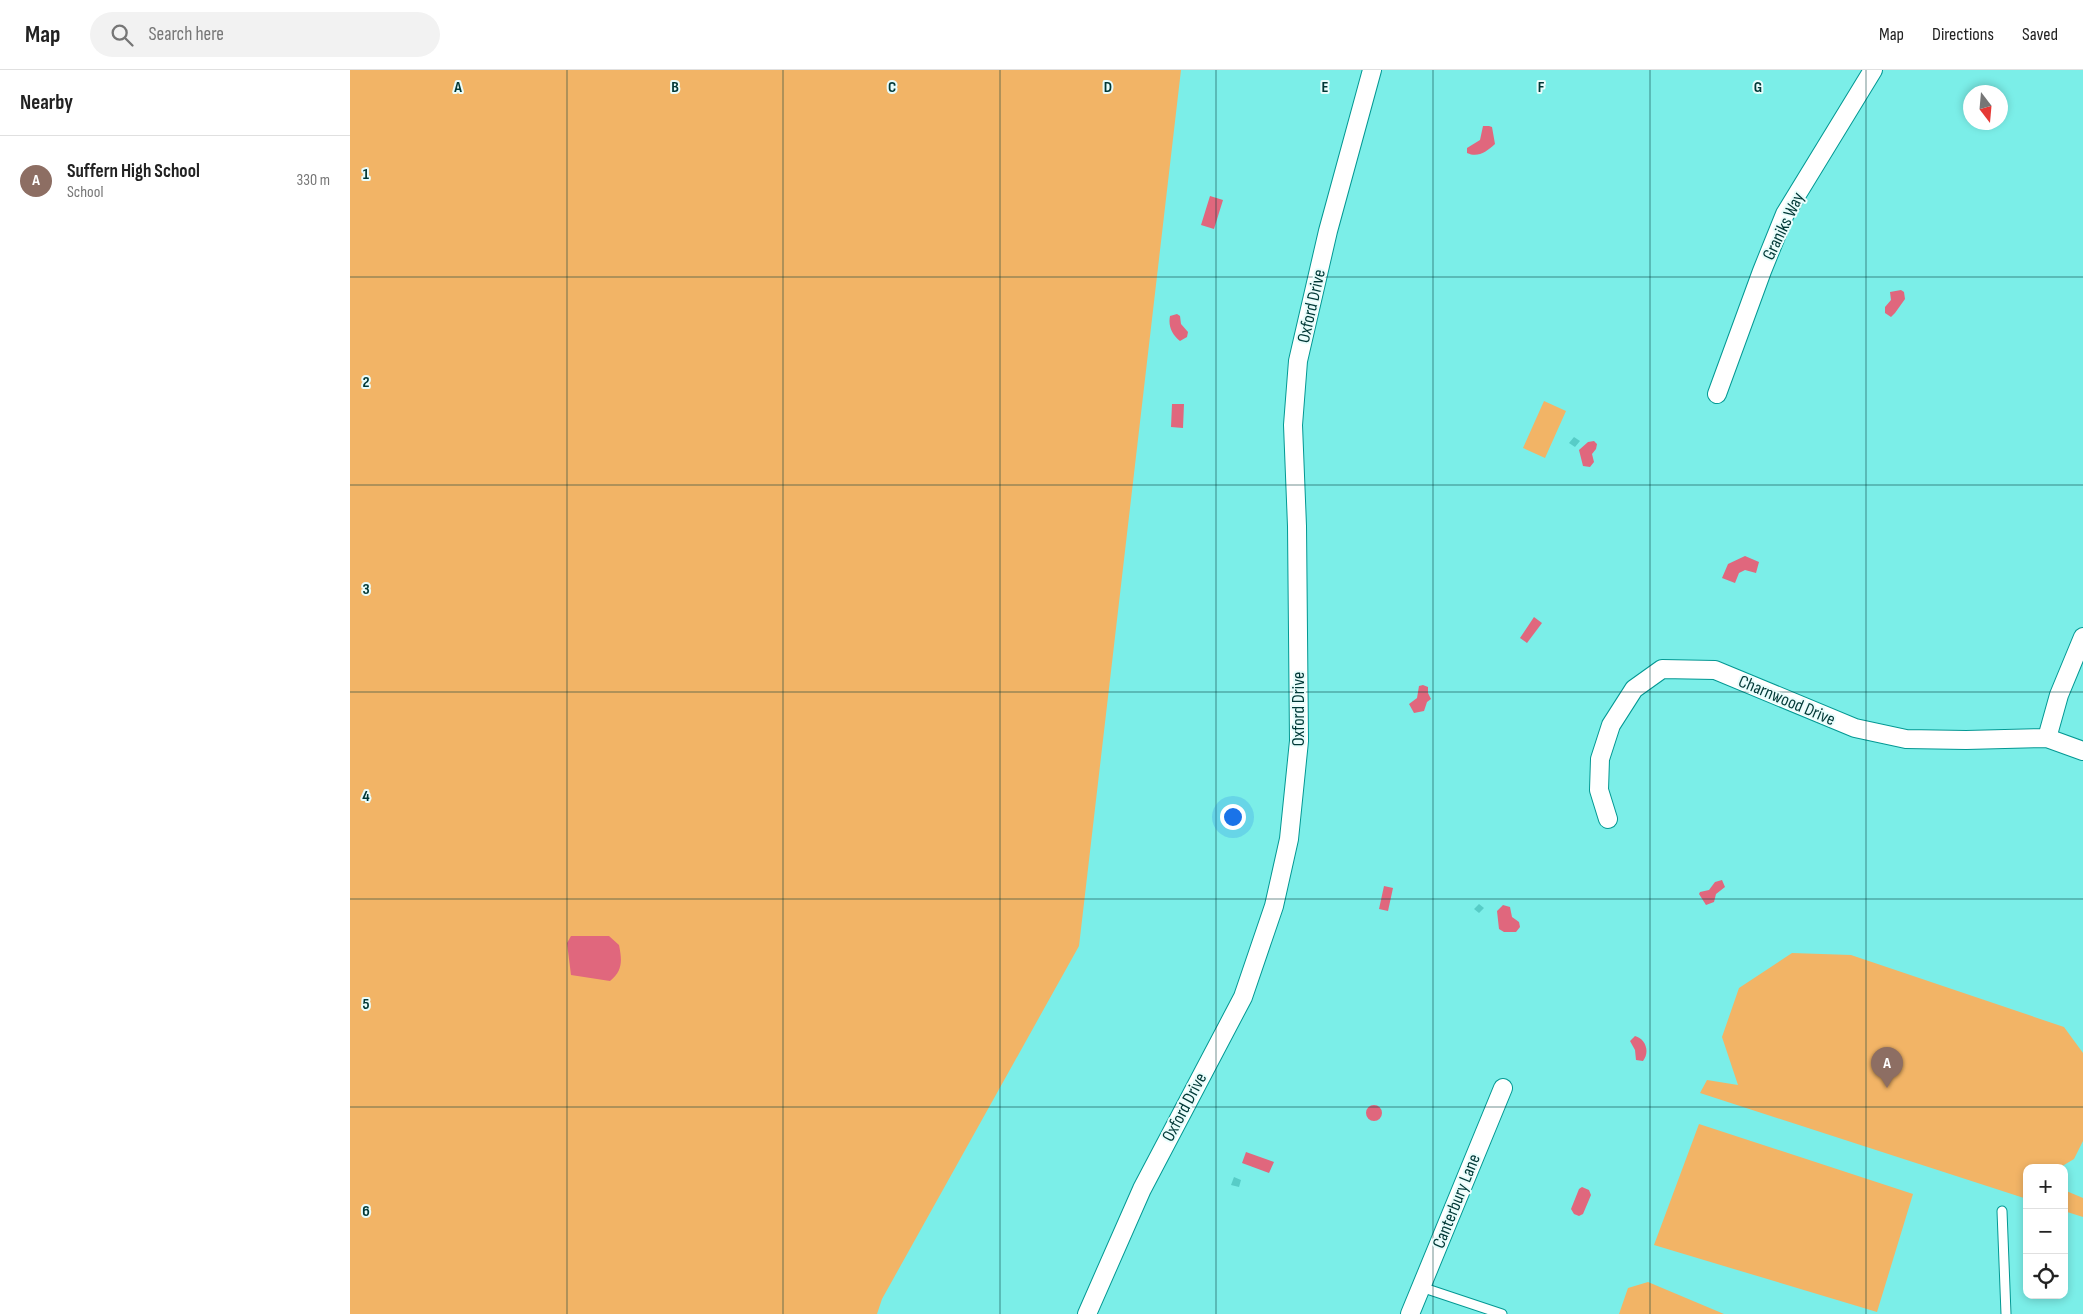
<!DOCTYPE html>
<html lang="en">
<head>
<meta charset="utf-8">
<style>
  body { margin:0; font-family:"Sofia Sans Condensed",sans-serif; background:#f2f2f2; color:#222 }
  .controls { position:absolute; right:15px; bottom:15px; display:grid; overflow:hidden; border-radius:10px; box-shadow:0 2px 8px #0003 }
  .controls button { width:45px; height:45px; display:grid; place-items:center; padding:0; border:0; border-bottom:1px solid #e0e0e0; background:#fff; color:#222; font:25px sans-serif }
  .compass { position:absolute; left:1613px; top:15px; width:45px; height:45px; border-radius:50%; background:#fff; box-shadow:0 2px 8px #0003; rotate:164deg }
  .you { position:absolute; left:882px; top:746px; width:18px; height:18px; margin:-12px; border:4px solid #fff; border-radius:50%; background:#1a73e8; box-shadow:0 0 0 8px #1a73e833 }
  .badge { display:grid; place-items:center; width:32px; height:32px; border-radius:50%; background:#7c3aed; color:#fff; font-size:16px; font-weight:700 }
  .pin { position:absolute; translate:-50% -41px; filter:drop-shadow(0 1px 2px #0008) }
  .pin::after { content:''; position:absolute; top:26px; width:18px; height:15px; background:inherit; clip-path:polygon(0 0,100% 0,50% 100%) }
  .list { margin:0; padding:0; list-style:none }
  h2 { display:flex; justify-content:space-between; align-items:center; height:65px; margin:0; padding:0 20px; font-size:21px }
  h2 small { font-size:16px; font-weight:400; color:#767676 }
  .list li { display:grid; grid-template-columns:32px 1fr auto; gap:15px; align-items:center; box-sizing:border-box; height:90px; padding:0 20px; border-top:1px solid #e0e0e0 }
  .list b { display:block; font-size:19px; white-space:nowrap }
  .list p { margin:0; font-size:16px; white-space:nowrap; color:#767676 }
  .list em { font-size:16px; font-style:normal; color:#767676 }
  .icon { flex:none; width:28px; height:28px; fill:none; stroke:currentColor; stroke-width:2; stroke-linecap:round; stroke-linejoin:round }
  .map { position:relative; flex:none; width:1733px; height:1244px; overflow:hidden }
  header { display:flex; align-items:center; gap:30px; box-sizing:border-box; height:70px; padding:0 25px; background:#fff; border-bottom:1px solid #e0e0e0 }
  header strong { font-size:24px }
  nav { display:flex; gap:28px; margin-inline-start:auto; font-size:18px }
  .search { width:350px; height:45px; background:#f2f2f2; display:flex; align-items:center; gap:12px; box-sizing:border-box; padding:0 18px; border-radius:28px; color:#767676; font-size:19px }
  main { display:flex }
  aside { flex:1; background:#fff }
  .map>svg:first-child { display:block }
  .green { fill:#f2b466 }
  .water { fill:#e0677d }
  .building { fill:#57ccc7 }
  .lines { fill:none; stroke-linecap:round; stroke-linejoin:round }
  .service-casing { stroke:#039893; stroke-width:11 }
  .minor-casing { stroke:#039893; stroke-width:20 }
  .service { stroke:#fff; stroke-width:9 }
  .minor { stroke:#fff; stroke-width:18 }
  .grid { fill:none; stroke:#003836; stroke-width:1; stroke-opacity:0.55 }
  .labels { text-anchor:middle; stroke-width:4; stroke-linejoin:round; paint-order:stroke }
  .street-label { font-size:18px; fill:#003836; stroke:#e9fdfc }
  .grid-label { font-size:16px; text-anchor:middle; font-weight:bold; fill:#003836; stroke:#e9fdfc; stroke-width:4; stroke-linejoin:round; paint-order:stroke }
</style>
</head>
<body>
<header>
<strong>Map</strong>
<div class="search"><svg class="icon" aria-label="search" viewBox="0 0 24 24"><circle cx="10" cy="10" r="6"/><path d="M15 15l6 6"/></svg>Search here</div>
<nav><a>Map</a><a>Directions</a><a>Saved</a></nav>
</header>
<main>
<aside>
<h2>Nearby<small></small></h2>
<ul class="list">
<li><span class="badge" style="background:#8d6e63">A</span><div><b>Suffern High School</b><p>School</p></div><em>330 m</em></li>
</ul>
</aside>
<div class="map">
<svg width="1733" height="1244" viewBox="0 0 1733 1244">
  <rect width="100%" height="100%" fill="#7beee8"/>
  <path class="green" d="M 0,0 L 831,0 L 729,876 L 532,1229 L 527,1244 L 0,1244 Z
    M 1194,331 L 1216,341 L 1195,388 L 1173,378 Z
    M 1442,883 L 1501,885 L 1714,957 L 1733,983 L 1733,1071 L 1724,1089 L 1709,1098 L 1677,1098 L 1677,1129 L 1350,1023 L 1357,1010 L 1388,1015 L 1372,967 L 1389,918 Z
    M 1349,1054 L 1563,1124 L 1527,1242 L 1304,1175 Z
    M 1714,1120 L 1733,1128 L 1733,1147 L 1714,1141 Z
    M 1298,1212 L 1374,1244 L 1269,1244 L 1278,1218 Z"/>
  <path class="water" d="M 1133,56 L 1139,56 L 1142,57 L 1145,74 C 1136,82 1128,88 1117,83 L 1117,78 L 1130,70 Z
    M 860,126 L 873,130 L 864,159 L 851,155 Z
    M 1551,220 L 1554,222 L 1555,229 L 1545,243 L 1541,247 L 1535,243 L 1535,237 L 1541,230 L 1540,222 Z
    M 827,244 L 830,246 L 831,254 L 838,262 L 837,267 L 830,271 C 822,265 818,256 820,246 Z
    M 822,334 L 834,334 L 833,358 L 821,357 Z
    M 1244,371 L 1247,374 L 1246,379 L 1242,384 L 1244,392 L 1240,397 L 1233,396 L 1229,380 L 1238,372 Z
    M 1395,486 L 1409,492 L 1406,503 L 1395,500 L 1389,503 L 1385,513 L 1372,508 L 1378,494 Z
    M 1184,547 L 1192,553 L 1177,573 L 1170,568 Z
    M 1073,615 L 1078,617 L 1078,623 L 1081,629 L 1077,632 L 1074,641 L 1064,643 L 1059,634 L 1067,628 L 1069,616 Z
    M 1372,810 L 1375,817 L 1366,824 L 1364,832 L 1356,835 L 1349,824 L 1350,822 L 1359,820 L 1365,812 Z
    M 1034,816 L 1043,818 L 1038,841 L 1029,839 Z
    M 1153,835 L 1160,837 L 1162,847 L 1169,852 L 1170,857 L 1166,862 L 1154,862 L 1149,859 L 1147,841 Z
    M 221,866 L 259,866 L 269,875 C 272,890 273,901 260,911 L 221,905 L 217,873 Z
    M 1285,966 C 1296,969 1300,982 1293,991 L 1286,990 L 1285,980 L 1280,971 Z
    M1016 1043a8 8 0 1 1 16 0a8 8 0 1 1-16 0Z
    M 896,1082 L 924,1092 L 919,1103 L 892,1093 Z
    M 1232,1117 L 1239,1120 L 1241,1125 L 1233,1144 L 1229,1146 L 1224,1144 L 1221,1139 L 1229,1119 Z"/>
  <path class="building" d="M 1224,367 L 1230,371 L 1225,377 L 1219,373 Z
    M 1129,834 L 1134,838 L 1129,843 L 1124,839 Z
    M 884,1107 L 891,1110 L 889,1117 L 881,1115 Z"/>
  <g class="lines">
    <defs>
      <path id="service" d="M 1652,1141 L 1656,1244
        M 1071,1217 L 1152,1244"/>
      <path id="minor" d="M 1367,324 L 1412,201 L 1435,144 L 1523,0
        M 1697,668 L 1709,625 L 1733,567
        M 1258,749 L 1249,720 L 1250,689 L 1261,655 L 1284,619 L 1312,599 L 1365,600 L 1505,658 L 1556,669 L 1616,670 L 1697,668 L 1733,681
        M 737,1244 L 792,1119 L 893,927 L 924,836 L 939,769 L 949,671 L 947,456 L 943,355 L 948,291 L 978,161 L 1022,0
        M 1060,1244 L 1153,1018"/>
    </defs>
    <use href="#service" class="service-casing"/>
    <use href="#minor" class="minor-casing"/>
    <use href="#service" class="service"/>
    <use href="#minor" class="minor"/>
  </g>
  <path class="grid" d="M 217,0 L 217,1244M 433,0 L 433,1244M 650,0 L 650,1244M 866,0 L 866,1244M 1083,0 L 1083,1244M 1300,0 L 1300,1244M 1516,0 L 1516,1244M 0,207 L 1733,207M 0,415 L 1733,415M 0,622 L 1733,622M 0,829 L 1733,829M 0,1037 L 1733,1037"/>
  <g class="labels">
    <g class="street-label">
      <text transform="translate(1433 156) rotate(-64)" y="6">Graniks Way</text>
      <text transform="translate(961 236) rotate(-77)" y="6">Oxford Drive</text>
      <text transform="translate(1437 630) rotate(23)" y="6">Charnwood Drive</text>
      <text transform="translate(948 639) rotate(-90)" y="6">Oxford Drive</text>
      <text transform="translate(834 1037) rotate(-62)" y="6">Oxford Drive</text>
      <text transform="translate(1106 1131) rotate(-68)" y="6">Canterbury Lane</text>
    </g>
  </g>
  <g class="grid-label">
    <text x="108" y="22">A</text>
    <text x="325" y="22">B</text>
    <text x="542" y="22">C</text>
    <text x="758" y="22">D</text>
    <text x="975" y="22">E</text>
    <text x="1191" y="22">F</text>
    <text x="1408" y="22">G</text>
    <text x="16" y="109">1</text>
    <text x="16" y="317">2</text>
    <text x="16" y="524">3</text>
    <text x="16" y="731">4</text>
    <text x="16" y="939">5</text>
    <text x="16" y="1146">6</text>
  </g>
</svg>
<div class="controls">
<button>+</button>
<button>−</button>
<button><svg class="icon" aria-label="locate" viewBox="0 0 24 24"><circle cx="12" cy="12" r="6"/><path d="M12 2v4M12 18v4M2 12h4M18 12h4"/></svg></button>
</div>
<svg class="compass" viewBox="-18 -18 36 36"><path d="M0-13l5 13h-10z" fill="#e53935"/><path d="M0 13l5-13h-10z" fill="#767676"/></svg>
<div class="you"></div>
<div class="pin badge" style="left:1537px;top:1018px;background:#8d6e63">A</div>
</div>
</main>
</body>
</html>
